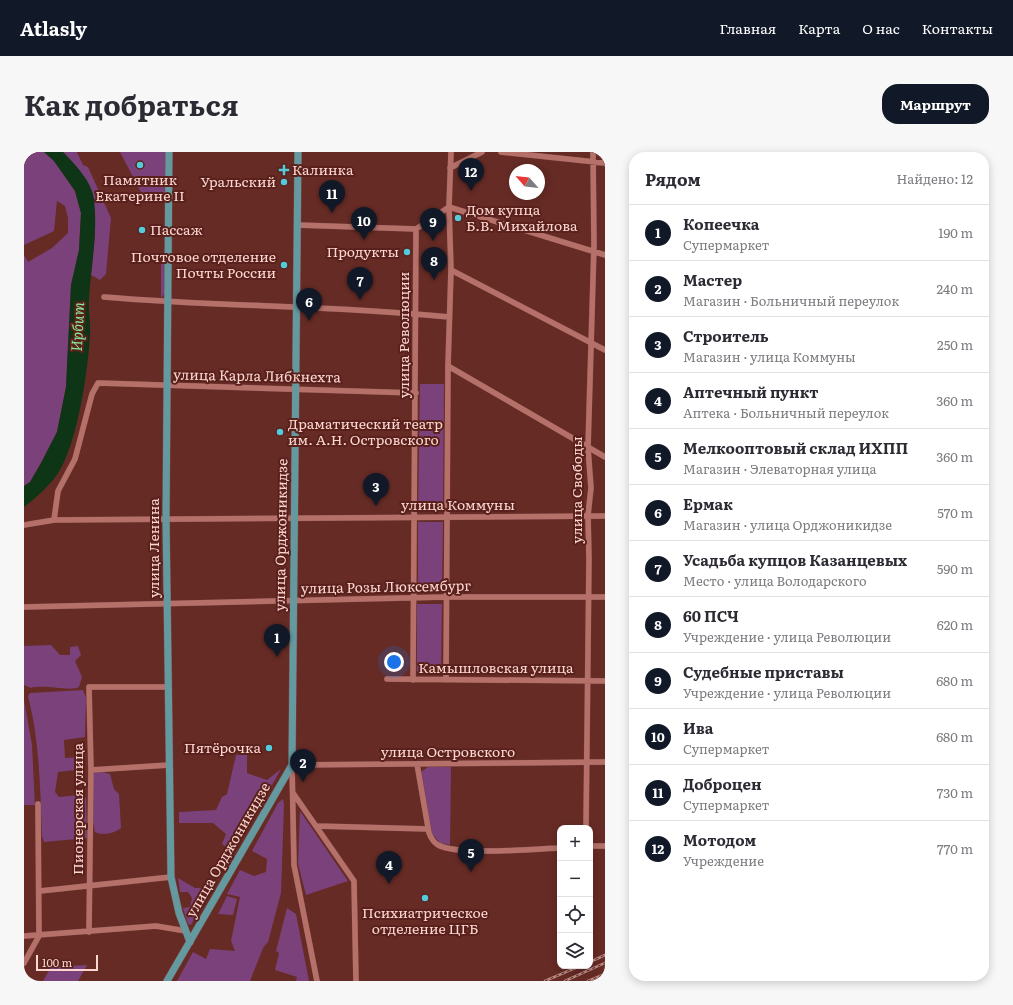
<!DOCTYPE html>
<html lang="ru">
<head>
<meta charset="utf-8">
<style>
  body { margin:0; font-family:Literata,serif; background:#f7f7f7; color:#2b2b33 }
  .controls { position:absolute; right:12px; bottom:12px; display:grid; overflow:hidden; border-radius:8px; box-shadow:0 2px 10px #0003 }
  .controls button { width:36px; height:36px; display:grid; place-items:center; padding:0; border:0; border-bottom:1px solid #e1e1e2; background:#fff; color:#2b2b33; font:20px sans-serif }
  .compass { position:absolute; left:485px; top:12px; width:36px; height:36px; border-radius:50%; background:#fff; box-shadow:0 2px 10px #0003; rotate:297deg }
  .scale { position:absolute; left:12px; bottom:10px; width:62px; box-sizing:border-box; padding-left:4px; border:2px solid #fcd6d0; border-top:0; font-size:11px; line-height:14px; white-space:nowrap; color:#fcd6d0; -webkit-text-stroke:3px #5a201b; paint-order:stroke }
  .you { position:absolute; left:370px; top:510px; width:14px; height:14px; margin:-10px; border:3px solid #fff; border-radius:50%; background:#1a73e8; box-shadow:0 0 0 6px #1a73e833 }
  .badge { display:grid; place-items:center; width:26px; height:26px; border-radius:50%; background:#111827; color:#fff; font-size:13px; font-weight:700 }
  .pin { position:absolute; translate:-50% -33px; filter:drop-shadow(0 1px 2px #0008) }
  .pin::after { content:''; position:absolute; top:21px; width:14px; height:12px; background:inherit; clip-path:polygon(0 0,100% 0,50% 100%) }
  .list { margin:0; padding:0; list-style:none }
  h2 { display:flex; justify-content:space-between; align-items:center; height:52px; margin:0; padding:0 16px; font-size:17px }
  h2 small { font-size:13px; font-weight:400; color:#7c7c81 }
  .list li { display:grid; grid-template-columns:26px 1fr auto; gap:12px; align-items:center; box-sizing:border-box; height:56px; padding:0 16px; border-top:1px solid #e1e1e2 }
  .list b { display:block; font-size:15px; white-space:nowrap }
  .list p { margin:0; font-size:13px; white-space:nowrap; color:#7c7c81 }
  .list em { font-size:13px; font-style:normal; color:#7c7c81 }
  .icon { flex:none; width:22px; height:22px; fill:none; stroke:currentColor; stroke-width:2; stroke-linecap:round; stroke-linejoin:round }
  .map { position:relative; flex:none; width:581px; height:829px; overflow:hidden; border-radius:16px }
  header { display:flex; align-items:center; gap:24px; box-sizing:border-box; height:56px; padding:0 20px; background:#111827; color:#fff }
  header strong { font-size:19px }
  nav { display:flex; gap:22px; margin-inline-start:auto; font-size:14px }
  .intro { display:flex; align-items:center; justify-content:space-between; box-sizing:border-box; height:96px; padding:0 24px }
  h1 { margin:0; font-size:28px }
  .button { padding:10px 18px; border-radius:16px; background:#111827; color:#fff; font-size:14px; font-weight:700 }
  main { display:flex; gap:24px; padding:0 24px }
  aside { flex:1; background:#fff; border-radius:16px; box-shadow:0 2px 10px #0003 }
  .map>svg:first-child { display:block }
  .green { fill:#7b417a }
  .water { fill:#0f3517 }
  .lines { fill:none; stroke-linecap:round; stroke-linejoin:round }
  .minor-casing { stroke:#7a4743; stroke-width:6 }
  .major-casing { stroke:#7a4743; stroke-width:8 }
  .minor { stroke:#b57169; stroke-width:5.5 }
  .major { stroke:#6499a0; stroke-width:7 }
  .rail-casing { stroke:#bb8c86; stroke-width:2.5 }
  .rail { stroke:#5a201b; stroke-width:1; stroke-dasharray:3; stroke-linecap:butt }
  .poi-dot { fill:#53cbdb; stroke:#5a201b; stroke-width:1.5 }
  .labels { text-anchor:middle; stroke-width:4; stroke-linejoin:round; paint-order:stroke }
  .poi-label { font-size:14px; fill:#fcd6d0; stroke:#5a201b; text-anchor:start }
  .street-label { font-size:14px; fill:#fcd6d0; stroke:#5a201b }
  .water-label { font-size:15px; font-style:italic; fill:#87e795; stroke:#5a201b }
</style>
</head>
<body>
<header>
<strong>Atlasly</strong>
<nav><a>Главная</a><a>Карта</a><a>О нас</a><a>Контакты</a></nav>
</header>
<div class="intro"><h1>Как добраться</h1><a class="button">Маршрут</a></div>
<main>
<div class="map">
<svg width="581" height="829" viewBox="0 0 581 829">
  <rect width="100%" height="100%" fill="#662b25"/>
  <path class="green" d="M 0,0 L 20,0 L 30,9 L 51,39 L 57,61 L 55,98 L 47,133 L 42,235 L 33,280 L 17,311 L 6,330 L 0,334 L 0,103 L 4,110 L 28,96 L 44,81 L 44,66 L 41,54 L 33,49 L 30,79 L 0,93 Z
    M 39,0 L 53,0 L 59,13 L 64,15 L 87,66 L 82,122 L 76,128 L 67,123 L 71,84 L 63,29 Z
    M 96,0 L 142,0 L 142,44 L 124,48 L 120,46 Z
    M 137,112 L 141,112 L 141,141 L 137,146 Z
    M 396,232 L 420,232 L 419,359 L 394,359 Z
    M 394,370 L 419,370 L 418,439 L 394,439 Z
    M 393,452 L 418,452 L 417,522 L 393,521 Z
    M 27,493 L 36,503 L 46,503 L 46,495 L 54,494 L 57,503 L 51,509 L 58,525 L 55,535 C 47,540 21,532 7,536 L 0,533 L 0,494 Z
    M 59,538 L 62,546 L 61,585 L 40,588 L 41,606 L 60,605 L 60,617 L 34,620 L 31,640 L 35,645 L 55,643 L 62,646 L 63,686 L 20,690 L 18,684 C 16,637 16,590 4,544 L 6,541 Z
    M 0,548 L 8,593 L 11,653 L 0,653 Z
    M 212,603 L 223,603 L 223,621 L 243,628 L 257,617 L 210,700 L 198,692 L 202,682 L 189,671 L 155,671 L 155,660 L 192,658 L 198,645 L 203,642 Z
    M 404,615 L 427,615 L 426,693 L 416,691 L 408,682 L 397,620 Z
    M 75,619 L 86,622 L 90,637 L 95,642 L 97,676 C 92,681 77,684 71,680 L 69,670 L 69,624 L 71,620 Z
    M 259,647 L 260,653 L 257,741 L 244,790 L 239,796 L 226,829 L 153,829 L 169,800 L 182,807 L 186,797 L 211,799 L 207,789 L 216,745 L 203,742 L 216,718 L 230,724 L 242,720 L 243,707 L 228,699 L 254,651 Z
    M 276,659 L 324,729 L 282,743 L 274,712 Z
    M 154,726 L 171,736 L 187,736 L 167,773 L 164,772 L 159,756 L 166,755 L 168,746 L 164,740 L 156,740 Z
    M 203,744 L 213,747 L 209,763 L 194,762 Z
    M 263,756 L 272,762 L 285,829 L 272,829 L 273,825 L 251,818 L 255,801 L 252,799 Z
    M 63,813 L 54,829 L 19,829 L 27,815 Z"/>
  <path class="water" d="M 20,0 L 39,0 C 51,12 68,30 70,47 C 74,80 67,114 65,147 C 64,159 67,171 66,183 C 64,218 54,286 37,316 C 29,331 14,344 0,355 L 0,334 L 6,330 L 17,311 L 33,280 L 42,235 L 47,133 L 55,98 L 57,61 L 51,39 L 30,9 Z"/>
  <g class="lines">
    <defs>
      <path id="minor" d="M 477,0 L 581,11
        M 426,16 L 458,0
        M 425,55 L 581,103
        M 273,73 L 392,77 L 425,55
        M 427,118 L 581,198
        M 80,145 C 195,155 310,153 425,165
        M 424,214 L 581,305
        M 30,368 L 34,339 L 51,307 L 68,242 L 74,231 L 392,241
        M 0,373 L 30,368 L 581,364
        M 0,455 L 422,445 L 581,445
        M 363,527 L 581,529
        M 389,528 L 392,77
        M 422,528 L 424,214 L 427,118 L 425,55 L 427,0
        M 393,612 L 405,681 C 407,686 409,690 414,693 C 435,704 509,697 536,696
        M 67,618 L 145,613
        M 269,641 L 330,729 L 332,829
        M 292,674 L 404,677
        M 562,676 L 565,407 L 564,363 L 567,336 L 564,296 L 570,93 L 569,0
        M 566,694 L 581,694
        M 16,739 L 147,725
        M 65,780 L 67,618 L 65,535 L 144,535
        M 0,784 L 132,774 L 162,779
        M 0,811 L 15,784 L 14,652
        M 293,829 L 270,713 L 268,613 L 581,610"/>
      <path id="major" d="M 145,0 L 142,367 L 147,725 L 155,761 L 166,790
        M 143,829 L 268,613 L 274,0"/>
    </defs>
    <use href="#minor" class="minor-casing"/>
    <use href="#major" class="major-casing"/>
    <use href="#minor" class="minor"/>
    <use href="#major" class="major"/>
    <defs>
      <path id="rail" d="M 566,810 L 581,803
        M 521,829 L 556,814
        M 541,829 L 581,811
        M 564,829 L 581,822"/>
    </defs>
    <use href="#rail" class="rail-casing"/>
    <use href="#rail" class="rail"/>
  </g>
  <g class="poi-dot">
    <circle cx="116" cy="13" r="4"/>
    <path d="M258 12h4v4h4v4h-4v4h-4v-4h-4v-4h4z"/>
    <circle cx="260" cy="30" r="4"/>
    <circle cx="434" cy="66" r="4"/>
    <circle cx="118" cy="78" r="4"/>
    <circle cx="383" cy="100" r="4"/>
    <circle cx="260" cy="113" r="4"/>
    <circle cx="256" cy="280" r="4"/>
    <circle cx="245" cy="596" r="4"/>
    <circle cx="401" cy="746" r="4"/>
  </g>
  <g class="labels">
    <g class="poi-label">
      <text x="268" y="23">Калинка</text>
      <text x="116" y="33" text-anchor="middle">Памятник<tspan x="116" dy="16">Екатерине II</tspan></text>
      <text x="252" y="35" text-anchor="end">Уральский</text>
      <text x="442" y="63">Дом купца<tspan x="442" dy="16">Б.В. Михайлова</tspan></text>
      <text x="126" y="83">Пассаж</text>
      <text x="375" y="105" text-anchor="end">Продукты</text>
      <text x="252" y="110" text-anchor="end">Почтовое отделение<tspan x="252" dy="16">Почты России</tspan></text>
      <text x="264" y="277">Драматический театр<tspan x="264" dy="16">им. А.Н. Островского</tspan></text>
      <text x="237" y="601" text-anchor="end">Пятёрочка</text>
      <text x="401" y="766" text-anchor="middle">Психиатрическое<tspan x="401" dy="16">отделение ЦГБ</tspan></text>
    </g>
    <g class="street-label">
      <text transform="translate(380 183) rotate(-90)" y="5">улица Революции</text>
      <text transform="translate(233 224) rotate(1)" y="5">улица Карла Либкнехта</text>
      <text transform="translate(553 338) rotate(-90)" y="5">улица Свободы</text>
      <text x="434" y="358">улица Коммуны</text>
      <text transform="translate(257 383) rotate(-89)" y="5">улица Орджоникидзе</text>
      <text transform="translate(130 396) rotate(-90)" y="5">улица Ленина</text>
      <text transform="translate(362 435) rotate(-1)" y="5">улица Розы Люксембург</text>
      <text x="472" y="521">Камышловская улица</text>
      <text x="424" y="605">улица Островского</text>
      <text transform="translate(54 657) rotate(-90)" y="5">Пионерская улица</text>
      <text transform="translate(204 698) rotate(-60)" y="5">улица Орджоникидзе</text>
    </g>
    <g class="water-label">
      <text transform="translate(54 175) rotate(-87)" y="5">Ирбит</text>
    </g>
  </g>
</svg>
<div class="controls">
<button>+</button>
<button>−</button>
<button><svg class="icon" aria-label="locate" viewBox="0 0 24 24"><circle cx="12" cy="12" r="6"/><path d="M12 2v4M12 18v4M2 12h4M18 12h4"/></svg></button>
<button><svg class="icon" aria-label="layers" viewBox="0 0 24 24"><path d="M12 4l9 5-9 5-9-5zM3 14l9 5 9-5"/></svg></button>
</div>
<svg class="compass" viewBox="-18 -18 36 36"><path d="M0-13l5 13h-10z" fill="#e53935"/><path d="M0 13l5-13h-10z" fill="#7c7c81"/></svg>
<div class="scale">100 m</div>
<div class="you"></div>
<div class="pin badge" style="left:253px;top:505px">1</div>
<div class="pin badge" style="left:279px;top:630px">2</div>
<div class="pin badge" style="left:352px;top:354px">3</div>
<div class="pin badge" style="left:365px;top:732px">4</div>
<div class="pin badge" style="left:447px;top:720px">5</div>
<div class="pin badge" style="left:285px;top:169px">6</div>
<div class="pin badge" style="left:336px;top:148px">7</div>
<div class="pin badge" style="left:410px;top:128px">8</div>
<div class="pin badge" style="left:409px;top:89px">9</div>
<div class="pin badge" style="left:340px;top:88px">10</div>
<div class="pin badge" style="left:308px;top:61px">11</div>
<div class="pin badge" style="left:447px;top:39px">12</div>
</div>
<aside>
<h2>Рядом<small>Найдено: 12</small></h2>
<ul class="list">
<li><span class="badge">1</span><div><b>Копеечка</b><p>Супермаркет</p></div><em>190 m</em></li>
<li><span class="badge">2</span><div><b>Мастер</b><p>Магазин · Больничный переулок</p></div><em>240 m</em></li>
<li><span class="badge">3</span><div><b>Строитель</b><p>Магазин · улица Коммуны</p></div><em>250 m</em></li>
<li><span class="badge">4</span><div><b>Аптечный пункт</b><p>Аптека · Больничный переулок</p></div><em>360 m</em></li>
<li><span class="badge">5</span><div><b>Мелкооптовый склад ИХПП</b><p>Магазин · Элеваторная улица</p></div><em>360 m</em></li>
<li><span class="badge">6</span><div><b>Ермак</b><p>Магазин · улица Орджоникидзе</p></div><em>570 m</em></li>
<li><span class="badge">7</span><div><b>Усадьба купцов Казанцевых</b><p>Место · улица Володарского</p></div><em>590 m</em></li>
<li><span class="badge">8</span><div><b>60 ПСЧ</b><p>Учреждение · улица Революции</p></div><em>620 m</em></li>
<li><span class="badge">9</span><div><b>Судебные приставы</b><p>Учреждение · улица Революции</p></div><em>680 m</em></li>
<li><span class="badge">10</span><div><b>Ива</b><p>Супермаркет</p></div><em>680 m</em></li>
<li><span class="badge">11</span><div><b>Доброцен</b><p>Супермаркет</p></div><em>730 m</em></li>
<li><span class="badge">12</span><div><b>Мотодом</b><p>Учреждение</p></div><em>770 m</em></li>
</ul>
</aside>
</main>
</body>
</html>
